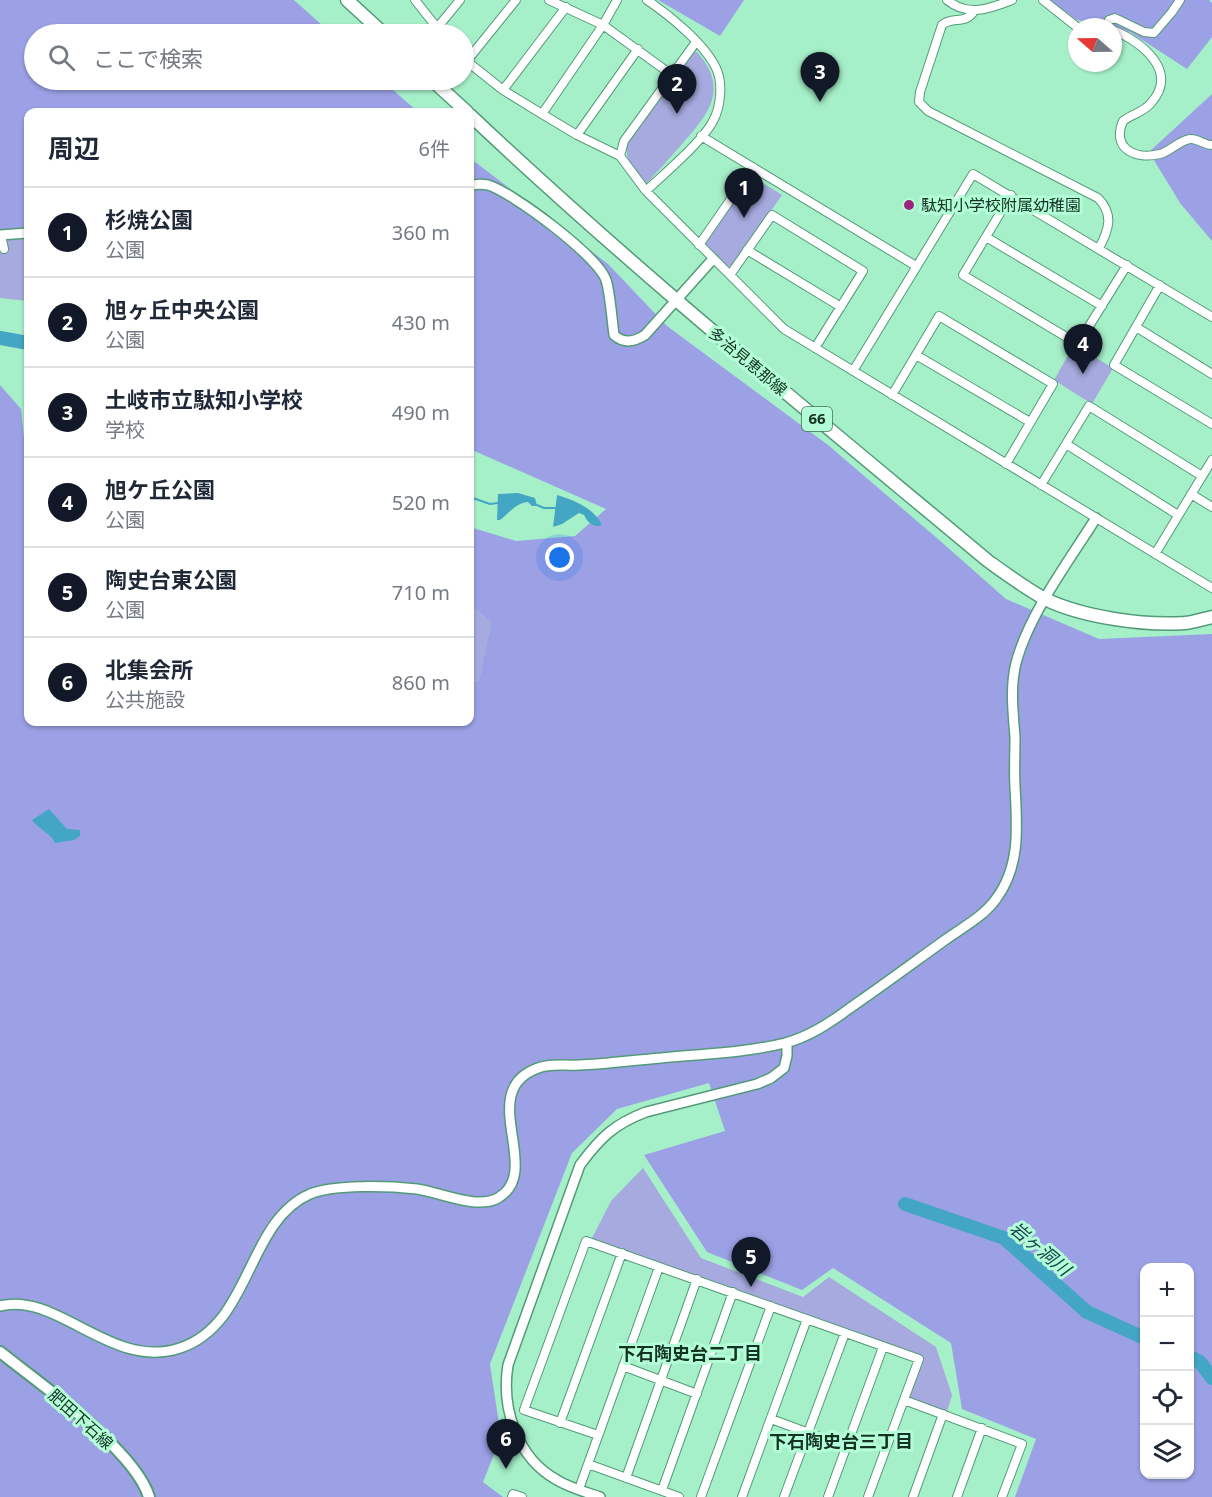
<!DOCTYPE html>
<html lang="ja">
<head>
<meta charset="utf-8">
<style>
  body { margin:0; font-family:"Noto Sans","Noto Sans JP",sans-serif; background:#f2f2f3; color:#1f2937 }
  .controls { position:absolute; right:18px; bottom:18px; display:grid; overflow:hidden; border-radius:12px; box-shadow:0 2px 4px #0004 }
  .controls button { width:54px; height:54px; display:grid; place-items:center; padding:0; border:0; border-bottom:2px solid #e0e1e3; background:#fff; color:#1f2937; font:30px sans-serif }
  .compass { position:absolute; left:1068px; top:18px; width:54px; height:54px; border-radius:50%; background:#fff; box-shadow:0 2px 4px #0004; rotate:290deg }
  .you { position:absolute; left:560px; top:558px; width:21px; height:21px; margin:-15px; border:4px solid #fff; border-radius:50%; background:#1a73e8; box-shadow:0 0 0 9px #1a73e833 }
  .badge { display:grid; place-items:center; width:39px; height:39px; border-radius:50%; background:#111827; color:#fff; font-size:20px; font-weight:700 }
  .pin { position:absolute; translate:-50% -50px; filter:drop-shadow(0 2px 3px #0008) }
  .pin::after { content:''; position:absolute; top:32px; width:21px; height:18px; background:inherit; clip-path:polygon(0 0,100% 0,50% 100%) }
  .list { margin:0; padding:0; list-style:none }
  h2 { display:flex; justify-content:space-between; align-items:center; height:78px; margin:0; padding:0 24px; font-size:26px }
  h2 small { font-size:20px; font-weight:400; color:#747a83 }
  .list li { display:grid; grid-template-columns:39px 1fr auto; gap:18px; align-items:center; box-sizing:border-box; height:90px; padding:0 24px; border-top:2px solid #e0e1e3 }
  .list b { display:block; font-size:22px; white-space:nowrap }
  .list p { margin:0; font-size:20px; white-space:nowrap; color:#747a83 }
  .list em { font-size:20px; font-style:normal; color:#747a83 }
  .icon { flex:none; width:33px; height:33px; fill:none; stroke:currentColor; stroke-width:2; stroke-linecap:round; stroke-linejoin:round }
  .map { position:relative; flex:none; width:1212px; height:1497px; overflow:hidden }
  .search { position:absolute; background:#fff; box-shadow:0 2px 4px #0004; left:24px; top:24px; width:450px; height:66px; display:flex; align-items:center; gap:15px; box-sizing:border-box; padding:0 21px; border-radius:33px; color:#747a83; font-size:22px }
  .panel { position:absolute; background:#fff; box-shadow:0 2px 4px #0004; left:24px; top:108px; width:450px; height:618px; border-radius:12px }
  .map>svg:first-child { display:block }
  .green { fill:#a6aade }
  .forest { fill:#9ca1e6; fill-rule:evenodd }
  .water { fill:#43a6c4 }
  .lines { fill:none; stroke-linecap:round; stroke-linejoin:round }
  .stream { stroke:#43a6c4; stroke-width:2 }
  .river { stroke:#43a6c4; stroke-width:14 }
  .minor-casing { stroke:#539b78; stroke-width:10 }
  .tertiary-casing { stroke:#539b78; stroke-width:12 }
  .secondary-casing { stroke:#539b78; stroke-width:14 }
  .primary-casing { stroke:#539b78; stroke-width:15 }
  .minor { stroke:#fff; stroke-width:8 }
  .tertiary { stroke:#fff; stroke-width:9 }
  .secondary { stroke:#fff; stroke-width:10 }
  .primary { stroke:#fff; stroke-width:12 }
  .poi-dot { fill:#9d257e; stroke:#b3fed6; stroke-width:2 }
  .labels { text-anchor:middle; stroke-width:6; stroke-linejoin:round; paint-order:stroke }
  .shield { fill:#b3fed6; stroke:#447059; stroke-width:1.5 }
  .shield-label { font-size:15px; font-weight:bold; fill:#143324 }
  .poi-label { font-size:16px; fill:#143324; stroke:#b3fed6; text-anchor:start }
  .street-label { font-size:16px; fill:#143324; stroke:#b3fed6 }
  .water-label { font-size:18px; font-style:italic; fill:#15414e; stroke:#b3fed6 }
  .neighbourhood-label { font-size:18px; font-weight:bold; fill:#143324; stroke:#b3fed6 }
</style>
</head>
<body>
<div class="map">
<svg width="1212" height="1497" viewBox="0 0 1212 1497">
  <rect width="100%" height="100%" fill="#a6f0c9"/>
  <path class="green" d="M 693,52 L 697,52 C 729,88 710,113 682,144 C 670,158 657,172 645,185 C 635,172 623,160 628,142 Z
    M 755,178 L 782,195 L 732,266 L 727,266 L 706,244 L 706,241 L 748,179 Z
    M 28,239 L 28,301 L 0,298 L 0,240 Z
    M 1074,345 L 1113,368 L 1092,404 L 1054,380 Z
    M 470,605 L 491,622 L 479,682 L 470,683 Z
    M 643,1168 L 701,1258 L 803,1297 L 829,1277 L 936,1347 L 952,1395 L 947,1412 L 909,1399 L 922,1357 L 591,1240 L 611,1201 Z"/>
  <path class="forest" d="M 0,0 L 294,0 L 332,34 L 34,34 L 34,80 L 382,80 L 418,112 L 28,112 L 28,239 L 0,240 Z
    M 658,0 L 744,0 L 720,36 Z
    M 1047,0 L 1209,0 L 1212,3 L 1212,37 L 1187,69 L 1130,32 L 1077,20 Z
    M 1212,94 L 1212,241 L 1180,203 L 1149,152 Z
    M 470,158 L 608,264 L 667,326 L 828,445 L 938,539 L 1006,599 L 1099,639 L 1212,634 L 1212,1497 L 1015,1497 L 1036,1439 L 962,1409 L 951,1343 L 833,1268 L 802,1290 L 707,1252 L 644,1155 L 725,1131 L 709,1083 L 617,1109 L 572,1153 L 490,1364 L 501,1437 L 483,1482 L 503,1497 L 0,1497 L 0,385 L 21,409 L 28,474 L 28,722 L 470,722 L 470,683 L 479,681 L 491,622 L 470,605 L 470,527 L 516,541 L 575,536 L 606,509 L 470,449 ZM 1144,1268 L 1190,1268 L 1190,1474 L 1144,1474 Z"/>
  <path class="water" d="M 518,493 L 535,498 L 537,506 L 532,506 L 528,502 C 517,502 508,514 500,520 L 497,520 L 498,494 Z
    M 557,495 C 574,500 594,508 602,525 C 593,528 588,523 584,515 L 579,513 L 562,524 L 553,527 Z
    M 49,809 L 67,829 L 80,830 L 80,836 L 74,840 L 55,843 C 51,833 38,829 32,820 Z"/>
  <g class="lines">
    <path class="stream" d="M 470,497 L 490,504 L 498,503
      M 537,505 L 544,508 L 558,508"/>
    <path class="river" d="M 0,338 L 28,343
      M 905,1204 L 1004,1238 L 1087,1312 L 1144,1338
      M 1190,1357 L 1200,1362 L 1212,1378"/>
    <defs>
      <path id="minor" d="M 415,0 L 442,34
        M 549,0 L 603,25 L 672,75
        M 947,0 C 968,17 989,9 1012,0
        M 1043,0 L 1077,27
        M 974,11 C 966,25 952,16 942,25 L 920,92 L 919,102 L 928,111 L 1098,198 C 1114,214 1109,230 1099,248
        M 1106,27 L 1109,20 L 1115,18 L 1144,32 L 1154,33 L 1172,12 L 1180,0
        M 437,28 L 460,0
        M 1113,30 C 1141,42 1180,71 1151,103 C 1144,112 1132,114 1123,121 C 1111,149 1136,160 1160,154 C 1171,151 1178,141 1190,139 C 1197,138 1204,145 1212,145
        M 464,59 L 503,90 L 542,114 L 577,135 L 620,156 L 646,191 L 784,329 L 1212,588
        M 466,62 L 516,0
        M 503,90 L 566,7
        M 542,114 L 603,25 L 617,0
        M 577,135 L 638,49
        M 701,136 L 916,266
        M 620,156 L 624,141 L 696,42
        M 646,191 C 664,174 703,141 713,121 C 721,107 723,82 716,68 C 704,43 669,15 647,0
        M 1011,195 L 963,275 L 1078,344 L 1127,265
        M 1,235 L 4,249
        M 986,237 L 1102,306
        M 699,245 L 753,167
        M 747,250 L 841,307
        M 730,275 L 772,215 L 863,271 L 815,348
        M 1160,285 L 1114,365 L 1212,424
        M 1136,327 L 1212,374
        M 916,355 L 1030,422
        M 853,371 L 973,174 L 1212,317
        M 892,395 L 939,316 L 1053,384 L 1006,464
        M 1066,444 L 1178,515
        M 1041,485 L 1089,406 L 1202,476
        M 1191,494 L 1212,507
        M 1155,554 L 1212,460
        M 623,1366 L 697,1394
        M 904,1400 L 1022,1444 L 1002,1497
        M 771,1419 L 847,1447
        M 560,1423 L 622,1253
        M 598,1435 L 524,1410 L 586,1241 L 919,1359 L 868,1497
        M 588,1464 L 679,1497
        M 626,1478 L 697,1279
        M 579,1489 L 659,1267
        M 662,1490 L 733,1292
        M 512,1497 L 513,1494 L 522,1497
        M 701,1497 L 771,1306
        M 742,1497 L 807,1319
        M 784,1497 L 845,1333
        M 828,1497 L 883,1347
        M 913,1497 L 943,1414
        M 957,1497 L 982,1428"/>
      <path id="tertiary" d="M 470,186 C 475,184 482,184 488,185 C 512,192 598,256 606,280 C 610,292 612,320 614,335 C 624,344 634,342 645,335 L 713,259
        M 0,235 L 28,233
        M 0,1306 C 57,1291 112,1371 180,1348 C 252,1324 246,1222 310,1194 C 335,1184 389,1186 417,1189 C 439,1192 477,1210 498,1198 C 545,1171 474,1091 538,1068 C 551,1063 565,1066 579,1065 C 606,1064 634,1060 661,1058 C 702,1054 745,1053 785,1043 C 809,1037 831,1022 850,1008 C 882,986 913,963 945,940 C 963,927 983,917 996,899 C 1021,866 1017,825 1015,787 C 1014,770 1015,754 1015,737 C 1013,712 1010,687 1016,663 C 1029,614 1069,561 1096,518
        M 600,1497 C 586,1492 570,1488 557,1480 C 517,1458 501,1408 508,1365 L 580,1165 C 600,1138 614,1124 646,1112 L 757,1084 L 771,1078 L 784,1068 L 787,1056 L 787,1043"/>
      <path id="secondary" d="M 0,1352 C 39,1383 135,1450 149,1497"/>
      <path id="primary" d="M 347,0 L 384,34
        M 432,80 L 467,112
        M 470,115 C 635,271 813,415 988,561 C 1006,574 1025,588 1045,599 C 1082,617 1144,626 1185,623 C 1194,622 1203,619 1212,617"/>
    </defs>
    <use href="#minor" class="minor-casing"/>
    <use href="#tertiary" class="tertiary-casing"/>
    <use href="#secondary" class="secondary-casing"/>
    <use href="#primary" class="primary-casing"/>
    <use href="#minor" class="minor"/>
    <use href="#tertiary" class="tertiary"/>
    <use href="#secondary" class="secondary"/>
    <use href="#primary" class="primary"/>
  </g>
  <circle class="poi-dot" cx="909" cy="205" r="6"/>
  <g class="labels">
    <rect class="shield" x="802" y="407" width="30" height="24" rx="4.5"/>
    <g class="shield-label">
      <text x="817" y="424">66</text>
    </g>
    <g class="poi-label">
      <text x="921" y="211">駄知小学校附属幼稚園</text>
    </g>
    <g class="street-label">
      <text transform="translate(748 361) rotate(40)" y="6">多治見恵那線</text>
      <text transform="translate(81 1419) rotate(42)" y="6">肥田下石線</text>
    </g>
    <g class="water-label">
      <text transform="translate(1040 1249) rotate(40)" y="6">岩ヶ洞川</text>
    </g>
    <g class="neighbourhood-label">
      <text x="690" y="1360">下石陶史台二丁目</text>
      <text x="841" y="1448">下石陶史台三丁目</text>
    </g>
  </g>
</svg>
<div class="controls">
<button>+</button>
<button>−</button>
<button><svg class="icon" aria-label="locate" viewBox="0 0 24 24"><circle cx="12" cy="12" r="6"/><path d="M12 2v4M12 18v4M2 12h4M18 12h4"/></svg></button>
<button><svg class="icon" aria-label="layers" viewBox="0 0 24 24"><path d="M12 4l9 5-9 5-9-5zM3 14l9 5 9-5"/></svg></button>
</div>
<svg class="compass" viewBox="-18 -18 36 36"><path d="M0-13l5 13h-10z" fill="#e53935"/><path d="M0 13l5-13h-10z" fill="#747a83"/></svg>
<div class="you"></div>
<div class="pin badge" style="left:744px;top:218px">1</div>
<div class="pin badge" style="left:677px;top:114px">2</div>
<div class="pin badge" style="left:820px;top:102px">3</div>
<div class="pin badge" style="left:1083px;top:374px">4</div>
<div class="pin badge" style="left:751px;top:1287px">5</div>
<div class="pin badge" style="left:506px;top:1469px">6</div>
<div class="search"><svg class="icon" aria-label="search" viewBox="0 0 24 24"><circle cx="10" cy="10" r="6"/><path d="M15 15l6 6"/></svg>ここで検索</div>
<section class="panel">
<h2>周辺<small>6件</small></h2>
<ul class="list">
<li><span class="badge">1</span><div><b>杉焼公園</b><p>公園</p></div><em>360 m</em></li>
<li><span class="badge">2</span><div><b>旭ヶ丘中央公園</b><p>公園</p></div><em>430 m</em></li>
<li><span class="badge">3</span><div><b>土岐市立駄知小学校</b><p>学校</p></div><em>490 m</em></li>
<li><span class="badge">4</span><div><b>旭ケ丘公園</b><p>公園</p></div><em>520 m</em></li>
<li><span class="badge">5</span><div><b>陶史台東公園</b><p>公園</p></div><em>710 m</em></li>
<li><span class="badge">6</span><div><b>北集会所</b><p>公共施設</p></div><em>860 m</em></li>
</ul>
</section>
</div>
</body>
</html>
